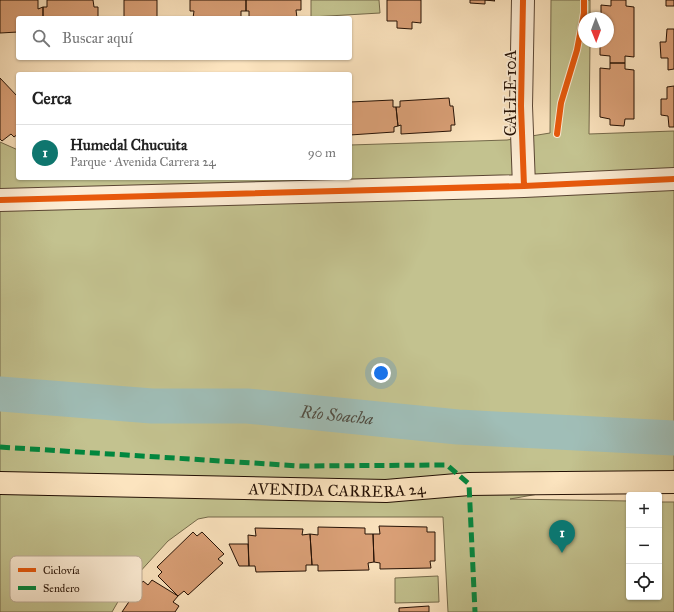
<!DOCTYPE html>
<html lang="es">
<head>
<meta charset="utf-8">
<style>
  body { margin:0; font-family:"IM FELL Great Primer",serif; background:#f6f6f6; color:#222 }
  .controls { position:absolute; right:12px; bottom:12px; display:grid; overflow:hidden; border-radius:4px; box-shadow:0 1px 3px #0004 }
  .controls button { width:36px; height:36px; display:grid; place-items:center; padding:0; border:0; border-bottom:1px solid #e0e0e0; background:#fff; color:#222; font:20px sans-serif }
  .compass { position:absolute; left:578px; top:12px; width:36px; height:36px; border-radius:50%; background:#fff; box-shadow:0 1px 3px #0004; rotate:179deg }
  .you { position:absolute; left:381px; top:373px; width:14px; height:14px; margin:-10px; border:3px solid #fff; border-radius:50%; background:#1a73e8; box-shadow:0 0 0 6px #1a73e833 }
  .badge { display:grid; place-items:center; width:26px; height:26px; border-radius:50%; background:#0f766e; color:#fff; font-size:13px; font-weight:700 }
  .pin { position:absolute; translate:-50% -33px; filter:drop-shadow(0 1px 2px #0008) }
  .pin::after { content:''; position:absolute; top:21px; width:14px; height:12px; background:inherit; clip-path:polygon(0 0,100% 0,50% 100%) }
  .list { margin:0; padding:0; list-style:none }
  h2 { display:flex; justify-content:space-between; align-items:center; height:52px; margin:0; padding:0 16px; font-size:17px }
  h2 small { font-size:13px; font-weight:400; color:#767676 }
  .list li { display:grid; grid-template-columns:26px 1fr auto; gap:12px; align-items:center; box-sizing:border-box; height:56px; padding:0 16px; border-top:1px solid #e0e0e0 }
  .list b { display:block; font-size:15px; white-space:nowrap }
  .list p { margin:0; font-size:13px; white-space:nowrap; color:#767676 }
  .list em { font-size:13px; font-style:normal; color:#767676 }
  .icon { flex:none; width:22px; height:22px; fill:none; stroke:currentColor; stroke-width:2; stroke-linecap:round; stroke-linejoin:round }
  .map { position:relative; flex:none; width:674px; height:612px; overflow:hidden }
  .search { position:absolute; background:#fff; box-shadow:0 1px 3px #0004; left:16px; top:16px; width:336px; height:44px; display:flex; align-items:center; gap:10px; box-sizing:border-box; padding:0 14px; border-radius:4px; color:#767676; font-size:15px }
  .panel { position:absolute; background:#fff; box-shadow:0 1px 3px #0004; left:16px; top:72px; width:336px; height:108px; border-radius:4px }
  .map>svg:first-child { display:block }
  .green { fill:#c3c28f; stroke:#74694a }
  .lines { fill:none; stroke-linecap:round; stroke-linejoin:round }
  .river { stroke:#a0beb7; stroke-width:35 }
  .building { fill:#daa077; stroke:#241004 }
  .minor-casing { stroke:#5a4533; stroke-width:24 }
  .major-casing { stroke:#241004; stroke-width:24 }
  .minor { stroke:#fdedd5; stroke-width:22 }
  .major { stroke:#fce4bf; stroke-width:22 }
  .quiet { stroke:#00873e; stroke-width:5; stroke-dasharray:10 5; stroke-linecap:butt }
  .cycleway-casing { stroke:#fdedd5; stroke-width:8 }
  .cycleway { stroke:#e8590c; stroke-width:6 }
  .labels { text-anchor:middle; stroke-width:3.5; stroke-linejoin:round; paint-order:stroke }
  .street-label { font-size:16px; fill:#241004; stroke:#fdedd5 }
  .water-label { font-size:17px; font-style:italic; fill:#4f4d43; stroke:#fdedd5 }
  .key { fill:#fdedd5; stroke:#bcab96; stroke-width:1 }
  .key-label { font-size:11px; fill:#241004 }
</style>
</head>
<body>
<div class="map">
<svg width="674" height="612" viewBox="0 0 674 612">
  <rect width="100%" height="100%" fill="#fce4bf"/>
  <filter id="stains"><feTurbulence type="fractalNoise" baseFrequency=".005" numOctaves="4"/><feColorMatrix values="0 0 0 0 .2 0 0 0 0 .09 0 0 0 0 .02 0 0 0 .5 -.17"/></filter>
  <radialGradient id="worn" r=".72"><stop offset=".6" stop-color="#630" stop-opacity="0"/><stop offset="1" stop-color="#630" stop-opacity=".3"/></radialGradient>
  <path class="green" d="M 311,0 L 379,0 L 380,13 L 311,17 Z
    M 551,0 L 590,0 L 590,18 L 584,18 L 584,42 L 590,42 L 589,134 L 674,131 L 674,470 L 510,499 L 629,501 L 629,597 L 659,597 L 659,502 L 674,502 L 674,612 L 448,612 L 443,517 L 208,517 L 198,519 L 168,541 L 127,586 L 112,612 L 0,612 L 0,142 L 18,150 L 18,178 L 350,178 L 350,145 L 507,140 L 550,133 Z
    M 438,576 L 439,602 L 395,603 L 395,578 Z"/>
  <g class="lines">
    <path class="river" id="s1" d="M 0,394 L 152,406 L 247,406 L 458,427 L 674,438"/>
  </g>
  <path class="building" d="M 0,0 L 38,0 L 38,9 L 43,7 L 43,18 L 18,18 L 18,32 L 0,33 Z
    M 47,0 L 93,0 L 94,7 L 98,7 L 98,18 L 43,18 L 43,7 L 47,7 Z
    M 124,0 L 157,0 L 157,18 L 124,18 Z
    M 190,0 L 246,0 L 246,11 L 241,11 L 241,18 L 193,18 L 194,11 L 190,11 Z
    M 246,0 L 301,0 L 301,10 L 296,10 L 297,18 L 249,18 L 249,11 L 246,11 Z
    M 387,0 L 421,0 L 421,23 L 412,22 L 412,29 L 397,28 L 397,21 L 387,21 Z
    M 470,0 L 494,0 L 495,1 L 485,0 L 485,4 L 470,3 Z
    M 611,0 L 626,0 L 626,6 L 634,7 L 634,57 L 625,56 L 625,63 L 610,63 L 610,56 L 600,55 L 600,42 L 608,42 L 608,18 L 601,18 L 601,5 L 611,6 Z
    M 666,0 L 674,0 L 674,6 L 666,6 Z
    M 667,29 L 674,29 L 674,69 L 668,70 L 668,58 L 661,58 L 660,42 L 666,42 Z
    M 610,63 L 625,63 L 625,69 L 634,70 L 634,119 L 625,119 L 624,126 L 610,125 L 610,119 L 600,117 L 600,68 L 610,69 Z
    M 0,78 L 18,97 L 18,134 L 14,137 L 11,134 L 2,141 L 0,139 Z
    M 674,86 L 674,127 L 669,127 L 668,116 L 661,115 L 661,99 L 667,99 L 667,87 Z
    M 449,98 L 450,106 L 453,106 L 455,125 L 451,125 L 451,131 L 401,134 L 401,125 L 398,126 L 396,107 L 400,107 L 400,101 Z
    M 393,100 L 393,107 L 396,107 L 398,126 L 394,127 L 394,132 L 350,135 L 350,102 Z
    M 379,526 L 427,527 L 427,532 L 435,532 L 435,561 L 430,561 L 431,568 L 380,569 L 380,563 L 374,562 L 373,534 L 380,534 Z
    M 318,527 L 365,528 L 365,534 L 373,534 L 374,562 L 368,563 L 369,570 L 318,571 L 318,565 L 312,565 L 310,534 L 318,535 Z
    M 255,528 L 303,529 L 302,535 L 310,534 L 312,565 L 306,565 L 306,571 L 256,572 L 255,566 L 249,566 L 248,535 L 256,536 Z
    M 193,532 L 197,536 L 202,532 L 224,554 L 218,559 L 223,563 L 188,595 L 184,591 L 178,596 L 158,576 L 162,572 L 157,567 Z
    M 229,544 L 248,544 L 249,566 L 239,566 Z
    M 152,580 L 178,596 L 173,602 L 179,606 L 175,612 L 122,612 L 143,581 L 148,585 Z
    M 429,606 L 429,612 L 399,612 L 399,608 Z"/>
  <g class="lines">
    <defs>
      <path id="minor" d="M 523,0 L 521,106 L 524,186
        M 0,200 L 524,186 L 674,179"/>
      <g id="major">
        <path id="s2" d="M 0,483 L 386,491 L 469,484 L 674,482"/>
      </g>
    </defs>
    <use href="#minor" class="minor-casing"/>
    <use href="#major" class="major-casing"/>
    <use href="#minor" class="minor"/>
    <use href="#major" class="major"/>
    <path class="quiet" d="M 0,447 L 300,466 L 447,465 L 469,484 L 475,612"/>
    <defs>
      <path id="cycleway" d="M 523,0 L 521,106 L 524,186
        M 557,134 L 561,103 L 577,50 L 584,13 L 584,0
        M 0,200 L 524,186 L 674,179"/>
    </defs>
    <use href="#cycleway" class="cycleway-casing"/>
    <use href="#cycleway" class="cycleway"/>
  </g>
  <g class="labels">
    <g class="street-label">
      <text transform="translate(510 93) rotate(-90)" y="6">CALLE 10A</text>
      <text dy="6" stroke="none"><textPath href="#s2" startOffset="337">AVENIDA CARRERA 24</textPath></text>
    </g>
    <g class="water-label">
      <text dy="6" stroke="none"><textPath href="#s1" startOffset="338">Río Soacha</textPath></text>
    </g>
  </g>
  <rect x="10" y="556" width="132" height="46" rx="6" class="key"/>
  <rect x="18" y="568" width="18" height="4" fill="#e8590c"/>
  <rect x="18" y="586" width="18" height="4" fill="#00873e"/>
  <g class="key-label">
    <text x="43" y="574">Ciclovía</text>
    <text x="43" y="592">Sendero</text>
  </g>
  <rect width="100%" height="100%" filter="url(#stains)"/>
  <rect width="100%" height="100%" fill="url(#worn)"/>
</svg>
<div class="controls">
<button>+</button>
<button>−</button>
<button><svg class="icon" aria-label="locate" viewBox="0 0 24 24"><circle cx="12" cy="12" r="6"/><path d="M12 2v4M12 18v4M2 12h4M18 12h4"/></svg></button>
</div>
<svg class="compass" viewBox="-18 -18 36 36"><path d="M0-13l5 13h-10z" fill="#e53935"/><path d="M0 13l5-13h-10z" fill="#767676"/></svg>
<div class="you"></div>
<div class="pin badge" style="left:562px;top:553px">1</div>
<div class="search"><svg class="icon" aria-label="search" viewBox="0 0 24 24"><circle cx="10" cy="10" r="6"/><path d="M15 15l6 6"/></svg>Buscar aquí</div>
<section class="panel">
<h2>Cerca<small></small></h2>
<ul class="list">
<li><span class="badge">1</span><div><b>Humedal Chucuita</b><p>Parque · Avenida Carrera 24</p></div><em>90 m</em></li>
</ul>
</section>
</div>
</body>
</html>
